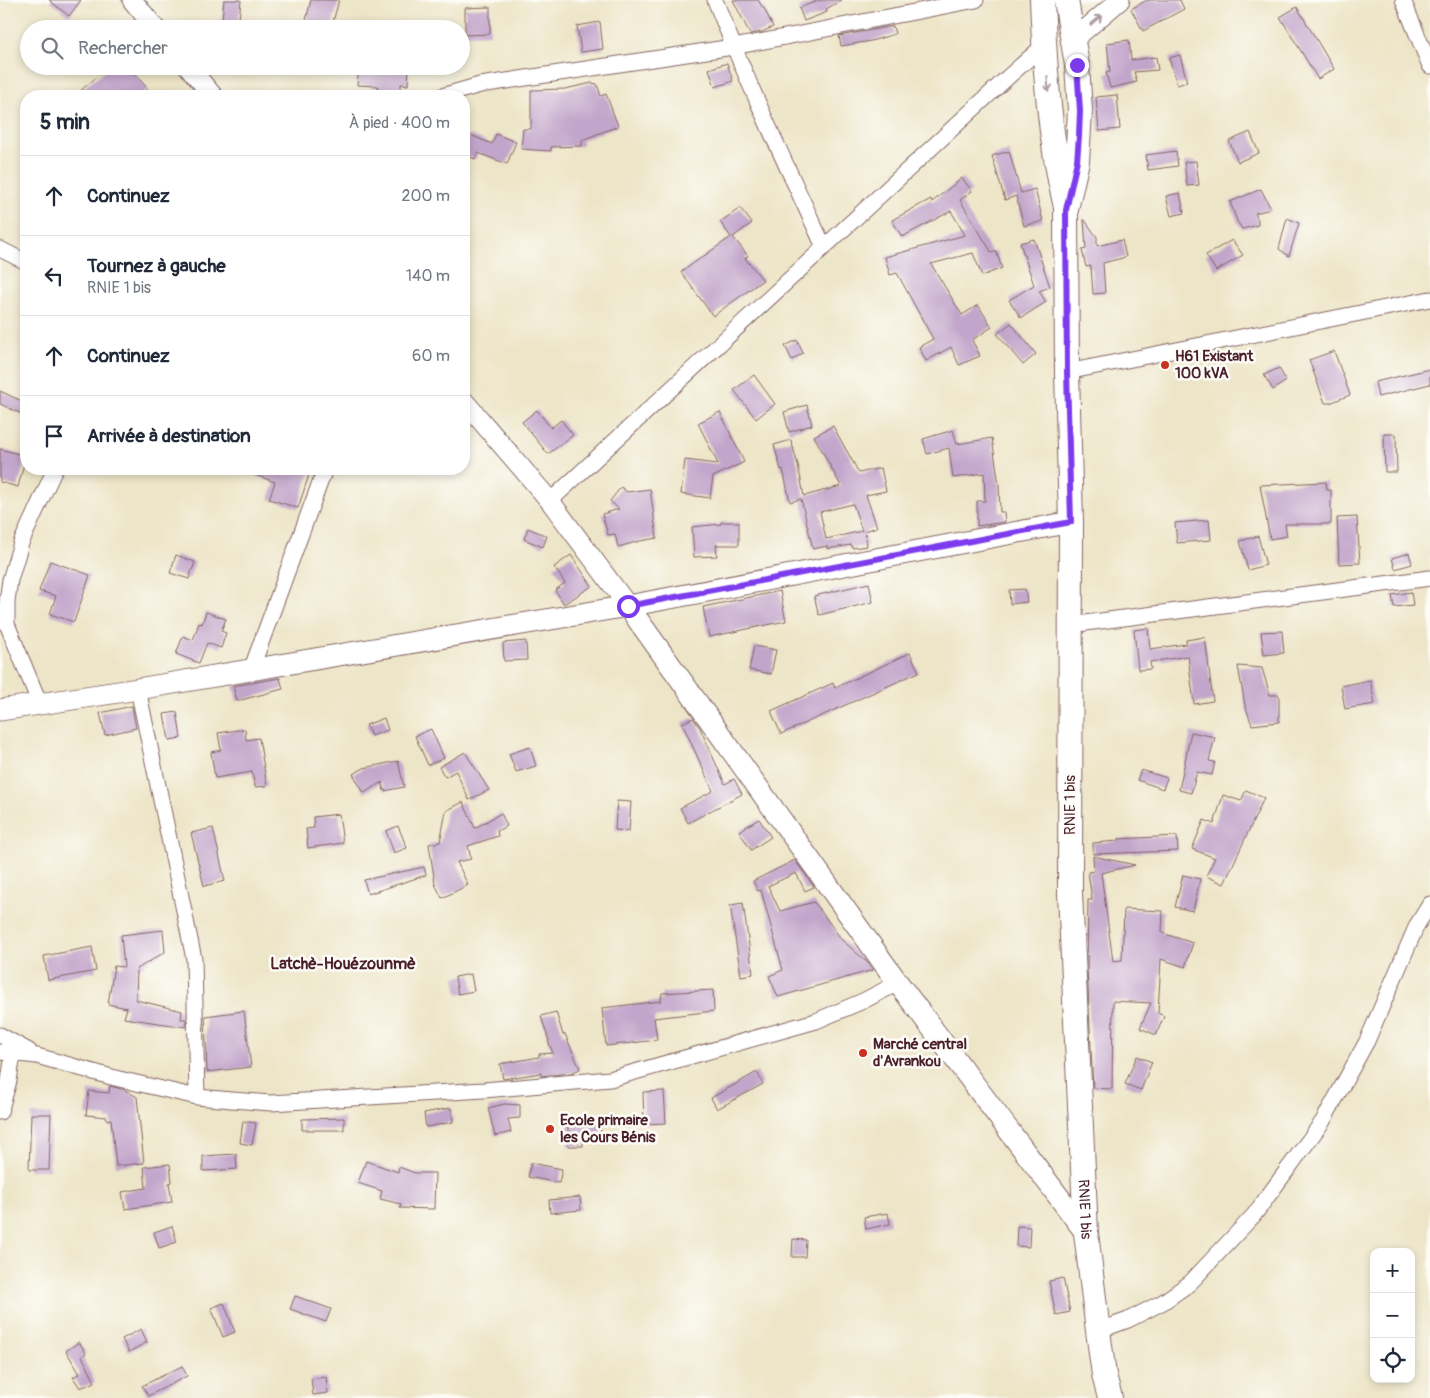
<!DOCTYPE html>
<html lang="fr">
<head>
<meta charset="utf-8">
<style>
  body { margin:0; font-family:Pangolin,sans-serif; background:#f2f2f3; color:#1f2937 }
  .controls { position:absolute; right:15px; bottom:15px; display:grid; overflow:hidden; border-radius:10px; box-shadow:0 2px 8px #0003 }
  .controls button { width:45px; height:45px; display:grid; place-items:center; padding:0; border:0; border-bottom:1px solid #e0e1e3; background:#fff; color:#1f2937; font:25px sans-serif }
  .stop { position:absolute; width:15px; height:15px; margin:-11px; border:4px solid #7c3aed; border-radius:50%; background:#fff }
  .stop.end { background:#7c3aed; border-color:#fff; box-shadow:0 1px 5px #0008 }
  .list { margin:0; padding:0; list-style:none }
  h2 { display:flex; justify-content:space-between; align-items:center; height:65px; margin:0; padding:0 20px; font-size:21px }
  h2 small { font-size:16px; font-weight:400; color:#747a83 }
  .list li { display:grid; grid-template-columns:32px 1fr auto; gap:15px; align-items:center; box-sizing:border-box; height:80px; padding:0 20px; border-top:1px solid #e0e1e3 }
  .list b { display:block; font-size:19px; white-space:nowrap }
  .list p { margin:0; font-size:16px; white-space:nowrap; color:#747a83 }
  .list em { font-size:16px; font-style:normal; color:#747a83 }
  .icon { flex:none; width:28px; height:28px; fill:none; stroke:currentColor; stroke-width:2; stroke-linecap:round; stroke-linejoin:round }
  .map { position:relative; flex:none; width:1430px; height:1398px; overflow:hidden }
  .search { position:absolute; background:#fff; box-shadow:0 2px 8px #0003; left:20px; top:20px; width:450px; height:55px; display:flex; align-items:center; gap:12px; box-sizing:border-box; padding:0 18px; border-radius:28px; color:#747a83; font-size:19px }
  .panel { position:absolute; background:#fff; box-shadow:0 2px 8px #0003; left:20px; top:90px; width:450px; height:385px; border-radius:20px }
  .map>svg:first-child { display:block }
  .building { fill:#c2a5cb; fill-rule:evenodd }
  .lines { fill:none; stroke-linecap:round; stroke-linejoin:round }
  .minor-casing { stroke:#836462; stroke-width:17 }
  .tertiary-casing { stroke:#836462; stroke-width:21 }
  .secondary-casing { stroke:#836462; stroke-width:23 }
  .primary-casing { stroke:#836462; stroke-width:26 }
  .minor { stroke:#fff; stroke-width:15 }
  .tertiary { stroke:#fff; stroke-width:19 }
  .secondary { stroke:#fff; stroke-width:21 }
  .primary { stroke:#fff; stroke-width:24 }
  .oneway { stroke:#ae9aa0 }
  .route { stroke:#7c3aed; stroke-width:6 }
  .poi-dot { fill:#c8321e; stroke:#fdfcf7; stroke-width:2 }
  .labels { text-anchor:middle; stroke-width:5; stroke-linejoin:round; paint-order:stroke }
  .poi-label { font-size:15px; font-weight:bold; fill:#4a1f2b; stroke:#fdfcf7; text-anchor:start }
  .street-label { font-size:15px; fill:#4a1f2b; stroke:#fdfcf7 }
  .neighbourhood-label { font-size:16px; font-weight:bold; fill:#4a1f2b; stroke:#fdfcf7 }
</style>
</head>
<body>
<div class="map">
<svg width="1430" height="1398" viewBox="0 0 1430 1398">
  <rect width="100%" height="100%" fill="#fdfcf7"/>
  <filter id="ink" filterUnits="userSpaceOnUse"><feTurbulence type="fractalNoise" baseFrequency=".02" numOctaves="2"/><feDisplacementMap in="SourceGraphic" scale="10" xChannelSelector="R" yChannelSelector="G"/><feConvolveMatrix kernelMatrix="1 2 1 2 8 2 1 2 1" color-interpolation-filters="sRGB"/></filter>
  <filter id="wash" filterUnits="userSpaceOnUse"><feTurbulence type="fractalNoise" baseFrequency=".0096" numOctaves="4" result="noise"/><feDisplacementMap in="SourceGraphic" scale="20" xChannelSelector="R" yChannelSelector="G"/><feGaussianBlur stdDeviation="1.12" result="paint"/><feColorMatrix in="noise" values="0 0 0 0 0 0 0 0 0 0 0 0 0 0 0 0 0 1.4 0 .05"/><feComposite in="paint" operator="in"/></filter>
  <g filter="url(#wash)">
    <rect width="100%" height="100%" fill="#ede5c7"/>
    <g id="blocks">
      <path class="building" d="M 49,0 L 81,0 L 69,16 Z
        M 224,0 L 241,0 L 238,29 L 221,29 Z
        M 311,0 L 339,0 L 331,29 L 305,24 Z
        M 733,0 L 758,0 L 763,8 L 764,8 L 773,27 L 762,32 L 750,34 Z
        M 820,0 L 842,0 L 826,9 L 827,12 L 804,21 L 799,8 Z
        M 1147,0 L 1180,0 L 1184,9 L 1143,31 L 1131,9 Z
        M 490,7 L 490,34 L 465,35 L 465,8 Z
        M 1297,7 L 1334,69 L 1318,79 L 1280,17 Z
        M 600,22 L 603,49 L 581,52 L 577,26 Z
        M 893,26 L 895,34 L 871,41 L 841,46 L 839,36 Z
        M 1129,40 L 1131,60 L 1156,57 L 1158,70 L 1134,72 L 1137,82 L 1110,88 L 1106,73 L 1110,72 L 1107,43 Z
        M 1180,55 L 1187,82 L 1177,85 L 1169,58 Z
        M 727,63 L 733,81 L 715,87 L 709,69 Z
        M 110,66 L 128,66 L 148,89 L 139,96 L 74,96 Z
        M 359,66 L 409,66 L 408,85 L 401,84 L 400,96 L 377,95 L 378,86 L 357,85 Z
        M 592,83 L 597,84 L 601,96 L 606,94 L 618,126 L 582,140 L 582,146 L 551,147 L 551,151 L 521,149 L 523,129 L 531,129 L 531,90 L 565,89 Z
        M 1117,95 L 1120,129 L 1099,131 L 1096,97 Z
        M 1250,132 L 1259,153 L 1238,162 L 1229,141 Z
        M 496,134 L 516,142 L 507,164 L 478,153 L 475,159 L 464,154 L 464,148 L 470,135 L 492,144 Z
        M 1009,151 L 1021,193 L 1035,189 L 1043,221 L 1024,226 L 1016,196 L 1005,200 L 992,156 Z
        M 1176,151 L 1178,166 L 1148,170 L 1146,155 Z
        M 1196,161 L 1199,185 L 1187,186 L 1184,162 Z
        M 962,178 L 972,191 L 960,200 L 992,253 L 996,251 L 1002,268 L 982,276 L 973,253 L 931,264 L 962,315 L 978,305 L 992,327 L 972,340 L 980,356 L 959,365 L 951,347 L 926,361 L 919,347 L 933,339 L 897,273 L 890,275 L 885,257 L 965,235 L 951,211 L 902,237 L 892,220 L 931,199 L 932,202 Z
        M 1261,189 L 1271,209 L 1255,213 L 1258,220 L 1258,225 L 1242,229 L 1237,221 L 1230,202 Z
        M 1180,193 L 1184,213 L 1171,216 L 1166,196 Z
        M 740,208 L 752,223 L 733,237 L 748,256 L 745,258 L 763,280 L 713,316 L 681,272 L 731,237 L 720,222 Z
        M 1287,218 L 1299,223 L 1289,256 L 1279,249 Z
        M 1084,219 L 1097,237 L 1097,246 L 1122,240 L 1126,257 L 1103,263 L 1105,293 L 1093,294 L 1091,266 L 1086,267 L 1082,250 L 1086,249 Z
        M 1034,239 L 1050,287 L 1039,291 L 1046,302 L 1021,318 L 1009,300 L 1034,285 L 1020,243 Z
        M 1232,240 L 1243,255 L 1216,271 L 1206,255 Z
        M 1011,323 L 1036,354 L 1023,365 L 997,334 Z
        M 797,340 L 803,353 L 792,360 L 785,346 Z
        M 1334,351 L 1350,395 L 1330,403 L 1325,403 L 1309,360 Z
        M 1279,368 L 1286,381 L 1273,390 L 1264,375 Z
        M 1430,369 L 1430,384 L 1378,397 L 1375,382 Z
        M 754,375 L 775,404 L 756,419 L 734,390 Z
        M 0,391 L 26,403 L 26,416 L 0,404 Z
        M 807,405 L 812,425 L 789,432 L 784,412 Z
        M 537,410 L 551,428 L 561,420 L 573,435 L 548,454 L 522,422 Z
        M 720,412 L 744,462 L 713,477 L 710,498 L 681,494 L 685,460 L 718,464 L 698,423 Z
        M 833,426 L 859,473 L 881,468 L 886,491 L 866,495 L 877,527 L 865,531 L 867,546 L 852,548 L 851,545 L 827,549 L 827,546 L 813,549 L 801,499 L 790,502 L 783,469 L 781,470 L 774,445 L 791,440 L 798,465 L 804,496 L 841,486 L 814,436 ZM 853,504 L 862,531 L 826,539 L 820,512 Z
        M 953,430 L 957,444 L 992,438 L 999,485 L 1000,512 L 1004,512 L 1005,522 L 977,526 L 977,501 L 985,501 L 984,473 L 953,478 L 949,448 L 927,454 L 923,439 Z
        M 1384,434 L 1396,434 L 1397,472 L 1385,472 Z
        M 0,449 L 26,456 L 18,487 L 0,482 Z
        M 243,469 L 311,469 L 298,508 L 269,499 L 275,482 L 243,471 Z
        M 1326,482 L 1327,490 L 1331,490 L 1331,524 L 1285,524 L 1287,536 L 1270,539 L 1260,485 Z
        M 621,487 L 627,492 L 650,489 L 657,538 L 640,541 L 618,547 L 615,534 L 608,535 L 602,514 L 619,509 L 610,501 Z
        M 1357,517 L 1360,563 L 1339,564 L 1337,518 Z
        M 1209,520 L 1211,540 L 1177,543 L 1175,523 Z
        M 721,522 L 739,522 L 739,545 L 716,545 L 717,556 L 694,557 L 692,527 L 721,524 Z
        M 528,528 L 547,536 L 543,547 L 524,539 Z
        M 1258,536 L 1266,565 L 1248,570 L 1240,541 Z
        M 1409,553 L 1412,564 L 1395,569 L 1392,558 Z
        M 176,555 L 195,562 L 189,579 L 170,573 Z
        M 571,555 L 592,586 L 564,604 L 555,590 L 565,583 L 554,567 Z
        M 50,561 L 90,575 L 74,622 L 50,614 L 56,596 L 39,591 Z
        M 869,583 L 873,602 L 819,615 L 814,596 Z
        M 1025,589 L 1027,602 L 1010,604 L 1009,590 Z
        M 780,591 L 786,621 L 709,637 L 703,607 Z
        M 1411,592 L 1413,605 L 1394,607 L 1392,595 Z
        M 206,612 L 226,619 L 221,631 L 226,633 L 221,648 L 207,643 L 199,663 L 176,654 L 183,636 L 193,640 L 199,623 L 202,624 Z
        M 1148,628 L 1150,649 L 1186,644 L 1186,640 L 1205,637 L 1213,701 L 1194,704 L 1188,656 L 1150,662 L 1151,669 L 1138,670 L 1134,630 Z
        M 1282,631 L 1284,653 L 1264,655 L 1261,632 Z
        M 526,641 L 527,660 L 504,661 L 503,643 Z
        M 754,646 L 776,650 L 771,674 L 749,670 Z
        M 910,653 L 919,672 L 781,734 L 771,711 L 833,683 L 835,688 Z
        M 1238,666 L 1262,668 L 1270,695 L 1279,695 L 1279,722 L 1252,725 L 1245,705 Z
        M 280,678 L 283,689 L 237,701 L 233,686 Z
        M 1370,680 L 1375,704 L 1345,709 L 1341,686 Z
        M 132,706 L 136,728 L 105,735 L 100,713 Z
        M 177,712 L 181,738 L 169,740 L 164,714 Z
        M 384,718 L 388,730 L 371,736 L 366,725 Z
        M 693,718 L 700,728 L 725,784 L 734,779 L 742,794 L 688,823 L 680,808 L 713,791 L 682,723 Z
        M 245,729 L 246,740 L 259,738 L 267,786 L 255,787 L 252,772 L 215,778 L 211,752 L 221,750 L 218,733 Z
        M 431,729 L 444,758 L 428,765 L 415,736 Z
        M 1191,732 L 1215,737 L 1209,761 L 1215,762 L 1212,775 L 1197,772 L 1191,793 L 1179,790 Z
        M 530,747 L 536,766 L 516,772 L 509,754 Z
        M 465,752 L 489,790 L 469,800 L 456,771 L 445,777 L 439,767 Z
        M 398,761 L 404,787 L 384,791 L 382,782 L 364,793 L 353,774 L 364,768 Z
        M 1141,770 L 1167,778 L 1163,789 L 1137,780 Z
        M 1246,790 L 1264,798 L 1224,884 L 1206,876 L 1215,858 L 1192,849 L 1204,820 L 1214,824 L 1223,795 L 1241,801 Z
        M 617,801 L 631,802 L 629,831 L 615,830 Z
        M 463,802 L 475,828 L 501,813 L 507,826 L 497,831 L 498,836 L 468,846 L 471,859 L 457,862 L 468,885 L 442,898 L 435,884 L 429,844 L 440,842 L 446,811 Z
        M 339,814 L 343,843 L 308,848 L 306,829 L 314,828 L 313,817 Z
        M 759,819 L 771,837 L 751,850 L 739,831 Z
        M 398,826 L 407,848 L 394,853 L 386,831 Z
        M 213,828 L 225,881 L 204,886 L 191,833 Z
        M 1177,836 L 1178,851 L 1093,854 L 1093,843 L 1118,841 L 1118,839 Z
        M 1093,856 L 1135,865 L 1101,873 L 1113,961 L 1122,960 L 1124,909 L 1163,911 L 1162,933 L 1193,943 L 1185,967 L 1161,959 L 1158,1013 L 1164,1016 L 1156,1035 L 1140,1028 L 1151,1003 L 1113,1001 L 1112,1089 L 1093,1088 L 1087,968 L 1088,900 L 1092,900 L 1088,872 L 1094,871 Z
        M 795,860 L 814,887 L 805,891 L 796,873 L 768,886 L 780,911 L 814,902 L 842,940 L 868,963 L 873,970 L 778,997 L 769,976 L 783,970 L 761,890 L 758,891 L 753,881 Z
        M 424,867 L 426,875 L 368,894 L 364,880 Z
        M 1183,875 L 1200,879 L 1193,911 L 1175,907 Z
        M 743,903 L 753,974 L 741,976 L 730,905 Z
        M 163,930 L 165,952 L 137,969 L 136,1000 L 182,1011 L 181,1019 L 186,1019 L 186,1027 L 124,1018 L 127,1008 L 108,1004 L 114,966 L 124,967 L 121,935 Z
        M 92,947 L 96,971 L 48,980 L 44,956 Z
        M 471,974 L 474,991 L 458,994 L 455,977 Z
        M 713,990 L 714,1011 L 654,1018 L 657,1040 L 606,1046 L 602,1008 L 661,1001 L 662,993 Z
        M 244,1011 L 251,1067 L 207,1072 L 205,1016 Z
        M 556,1012 L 563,1035 L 565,1034 L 580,1069 L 571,1073 L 541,1076 L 541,1073 L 503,1079 L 500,1064 L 539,1057 L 539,1054 L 553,1053 L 548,1041 L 549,1041 L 541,1016 Z
        M 1137,1056 L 1152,1062 L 1141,1090 L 1125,1084 Z
        M 757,1072 L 763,1084 L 717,1109 L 711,1098 Z
        M 110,1086 L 125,1090 L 137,1097 L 144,1163 L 116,1166 L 111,1119 L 107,1120 L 107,1117 L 86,1115 L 89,1091 L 109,1093 Z
        M 664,1091 L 666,1123 L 644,1124 L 643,1092 Z
        M 504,1104 L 520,1105 L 520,1118 L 508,1119 L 511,1132 L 495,1136 L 488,1108 Z
        M 451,1108 L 453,1122 L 426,1127 L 424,1113 Z
        M 31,1114 L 51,1114 L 49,1170 L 29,1170 Z
        M 344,1118 L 344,1130 L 302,1130 L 302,1119 Z
        M 243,1121 L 256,1123 L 252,1145 L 240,1143 Z
        M 568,1122 L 601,1127 L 599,1140 L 583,1137 L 583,1146 L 568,1146 Z
        M 236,1154 L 237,1169 L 203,1171 L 203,1156 Z
        M 366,1161 L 398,1172 L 399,1167 L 415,1173 L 435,1173 L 434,1209 L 400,1208 L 401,1204 L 380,1199 L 382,1191 L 358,1183 Z
        M 531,1163 L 562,1169 L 559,1183 L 528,1177 Z
        M 170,1164 L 172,1182 L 169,1183 L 172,1202 L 125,1209 L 122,1192 L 146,1188 L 144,1167 Z
        M 580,1197 L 581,1210 L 550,1213 L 549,1200 Z
        M 888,1213 L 890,1224 L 866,1229 L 864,1217 Z
        M 172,1226 L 177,1242 L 159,1248 L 154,1232 Z
        M 1017,1226 L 1030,1227 L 1029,1247 L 1016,1246 Z
        M 793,1239 L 806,1240 L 805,1257 L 792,1257 Z
        M 1063,1278 L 1070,1312 L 1056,1315 L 1049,1281 Z
        M 295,1296 L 331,1309 L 326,1322 L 290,1309 Z
        M 224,1303 L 235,1332 L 223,1337 L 211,1308 Z
        M 141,1329 L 147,1342 L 129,1352 L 122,1339 Z
        M 79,1342 L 86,1353 L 82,1356 L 95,1382 L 80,1388 L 73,1377 L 80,1374 L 66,1351 Z
        M 182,1366 L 187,1376 L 148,1396 L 142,1386 Z
        M 326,1377 L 328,1393 L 313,1395 L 311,1379 Z"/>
    </g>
  </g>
  <g filter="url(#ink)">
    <use href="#blocks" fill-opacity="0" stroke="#836462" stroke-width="1"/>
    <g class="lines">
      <defs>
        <path id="minor" d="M 715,0 C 748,84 786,165 824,247
          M 1403,0 L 1430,66
          M 442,96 L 480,85 L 733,47 L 976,0
          M 0,249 L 26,262
          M 1067,372 L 1430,299
          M 550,501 L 1008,77 L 1044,45
          M 1070,625 L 1430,578
          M 251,670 L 325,469
          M 138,689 L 194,959 L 197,1097
          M 40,704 L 7,624 L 7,601 L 10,580 L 21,543 L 55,469
          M 0,1035 L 29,1051
          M 0,1052 L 37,1056 L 115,1078 L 197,1097 L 232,1100 L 271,1103 L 484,1090 L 610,1079 L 816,1021 L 863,1001 L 898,983
          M 0,1112 L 9,1081 L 13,1053
          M 1098,1331 L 1128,1320 L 1163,1302 L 1190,1283 L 1254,1215 L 1323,1121 L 1367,1041 L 1417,925 L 1430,904"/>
        <path id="tertiary" d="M 132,0 L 156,29
          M 1073,40 L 1120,0
          M 188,66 L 213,96
          M 464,401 L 550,501 L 628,606"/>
        <path id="secondary" d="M 628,606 L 898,983 L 1086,1233
          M 0,710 L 138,689 L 628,606 L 1071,522"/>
        <g id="primary">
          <path d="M 1042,0 C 1045,68 1049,136 1065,203"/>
          <path id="s1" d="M 1066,0 L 1077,65 L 1080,111 L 1077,161 L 1066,209 L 1067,372 L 1071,522 L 1070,893 L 1086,1233 L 1098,1331 L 1104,1375 L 1110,1398"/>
        </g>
      </defs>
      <use href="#minor" class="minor-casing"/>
      <use href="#tertiary" class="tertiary-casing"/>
      <use href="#secondary" class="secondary-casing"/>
      <use href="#primary" class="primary-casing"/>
      <use href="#minor" class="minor"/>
      <use href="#tertiary" class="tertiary"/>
      <use href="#secondary" class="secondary"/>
      <use href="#primary" class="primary"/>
    </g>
    <defs><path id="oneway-shaft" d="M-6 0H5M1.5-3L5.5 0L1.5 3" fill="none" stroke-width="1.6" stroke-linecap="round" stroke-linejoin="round" transform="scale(1.25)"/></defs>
    <g class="oneway">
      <use href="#oneway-shaft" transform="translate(1096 20) rotate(-41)"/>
      <use href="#oneway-shaft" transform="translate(1048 84) rotate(85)"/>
    </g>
  </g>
  <g class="lines" filter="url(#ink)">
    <path class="route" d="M 628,606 L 1071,522 L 1067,372 L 1066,210 L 1077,161 L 1079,136 L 1080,111 L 1077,65"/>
  </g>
  <g class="poi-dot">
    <circle cx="1165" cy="365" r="5"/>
    <circle cx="863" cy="1053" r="5"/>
    <circle cx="550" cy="1129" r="5"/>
  </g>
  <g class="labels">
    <g class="poi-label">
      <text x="1175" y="361">H61 Existant<tspan x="1175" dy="17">100 kVA</tspan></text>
      <text x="873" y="1049">Marché central<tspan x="873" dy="17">d'Avrankou</tspan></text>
      <text x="560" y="1125">Ecole primaire<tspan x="560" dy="17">les Cours Bénis</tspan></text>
    </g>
    <g class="street-label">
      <text transform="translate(1070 805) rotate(-90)" y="5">RNIE 1 bis</text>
      <text dy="5" stroke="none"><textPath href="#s1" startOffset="1212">RNIE 1 bis</textPath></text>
    </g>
    <g class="neighbourhood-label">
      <text x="343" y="969">Latchè-Houézounmè</text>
    </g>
  </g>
</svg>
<div class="controls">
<button>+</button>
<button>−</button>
<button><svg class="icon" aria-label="locate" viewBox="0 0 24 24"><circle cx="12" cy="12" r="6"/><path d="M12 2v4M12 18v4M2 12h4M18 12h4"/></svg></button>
</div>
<div class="stop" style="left:628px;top:606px"></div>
<div class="stop end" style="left:1077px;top:65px"></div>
<div class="search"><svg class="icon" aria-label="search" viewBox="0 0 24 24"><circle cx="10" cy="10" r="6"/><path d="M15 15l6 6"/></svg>Rechercher</div>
<section class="panel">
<h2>5 min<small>À pied · 400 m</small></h2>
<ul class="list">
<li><svg class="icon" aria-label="ahead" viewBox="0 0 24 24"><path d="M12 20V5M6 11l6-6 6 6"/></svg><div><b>Continuez</b></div><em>200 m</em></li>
<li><svg class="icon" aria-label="left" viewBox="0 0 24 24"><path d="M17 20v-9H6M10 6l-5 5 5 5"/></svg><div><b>Tournez à gauche</b><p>RNIE 1 bis</p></div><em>140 m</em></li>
<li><svg class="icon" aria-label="ahead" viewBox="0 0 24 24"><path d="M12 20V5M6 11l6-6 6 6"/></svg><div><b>Continuez</b></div><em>60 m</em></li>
<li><svg class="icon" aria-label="arrive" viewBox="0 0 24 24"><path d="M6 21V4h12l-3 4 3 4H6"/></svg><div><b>Arrivée à destination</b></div></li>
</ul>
</section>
</div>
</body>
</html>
